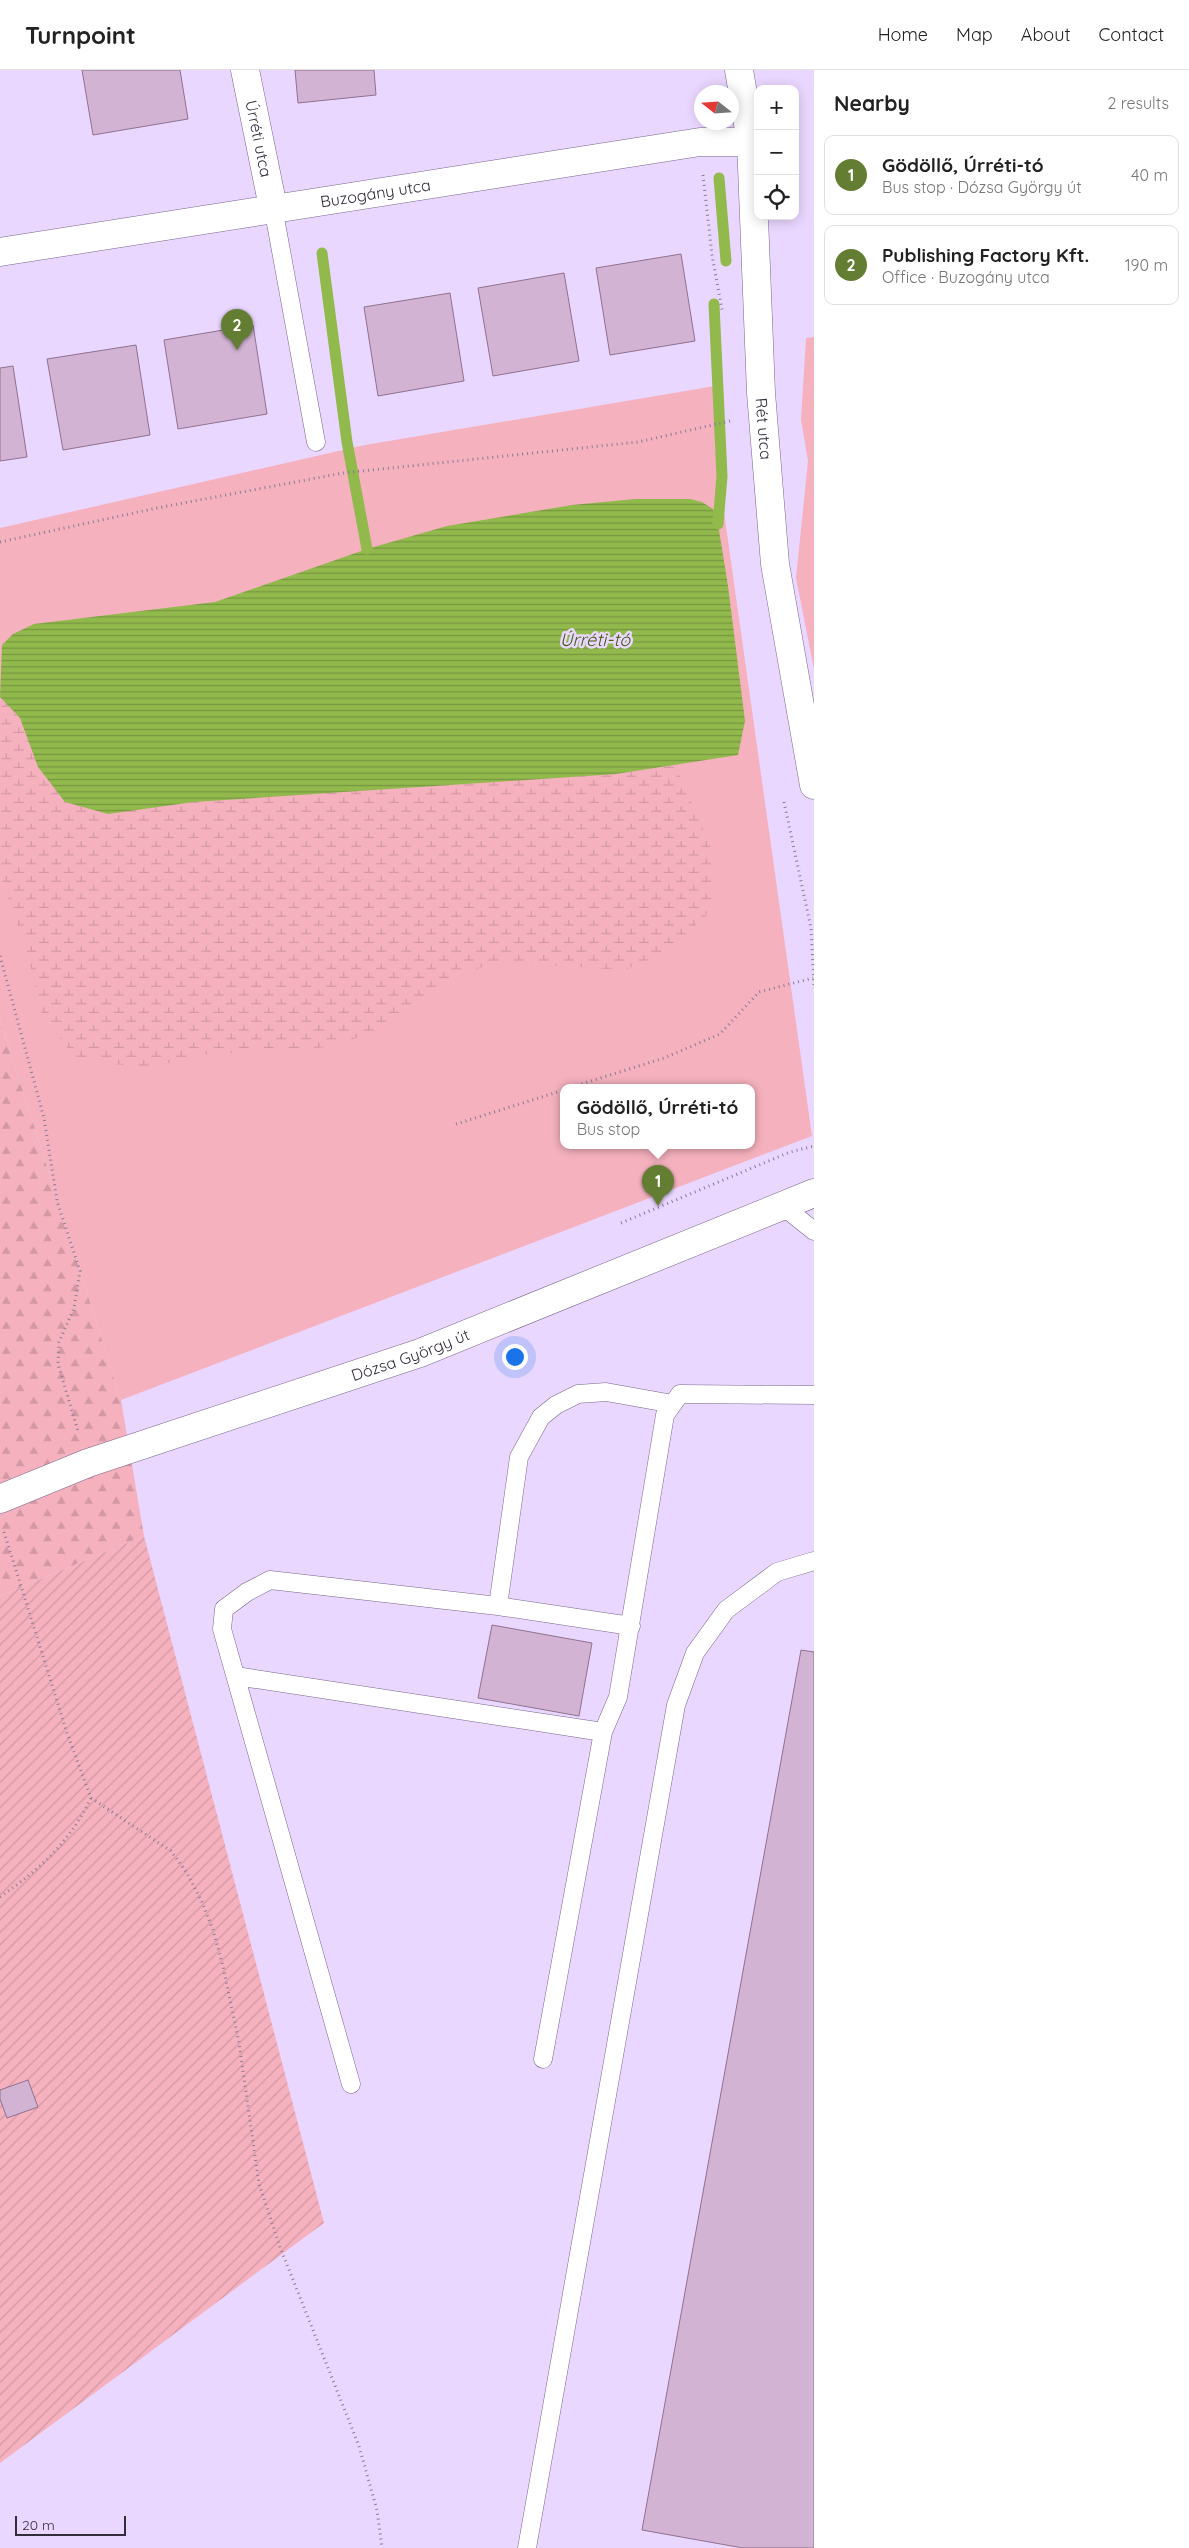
<!DOCTYPE html>
<html lang="en">
<head>
<meta charset="utf-8">
<style>
  body { margin:0; font-family:Quicksand,sans-serif; background:#f6f6f6; color:#222 }
  .controls { position:absolute; right:15px; top:15px; display:grid; overflow:hidden; border-radius:10px; box-shadow:0 2px 12px #0003 }
  .controls button { width:45px; height:45px; display:grid; place-items:center; padding:0; border:0; border-bottom:1px solid #e0e0e0; background:#fff; color:#222; font:25px sans-serif }
  .compass { position:absolute; left:694px; top:15px; width:45px; height:45px; border-radius:50%; background:#fff; box-shadow:0 2px 12px #0003; rotate:287deg }
  .scale { position:absolute; left:15px; bottom:12px; width:111px; box-sizing:border-box; padding-left:5px; border:2px solid #332c3b; border-top:0; font-size:14px; line-height:18px; white-space:nowrap; color:#332c3b; -webkit-text-stroke:4px #ead7ff; paint-order:stroke }
  .you { position:absolute; left:514px; top:1286px; width:18px; height:18px; margin:-12px; border:4px solid #fff; border-radius:50%; background:#1a73e8; box-shadow:0 0 0 8px #1a73e833 }
  .badge { display:grid; place-items:center; width:32px; height:32px; border-radius:50%; background:#637e33; color:#fff; font-size:16px; font-weight:700 }
  .pin { position:absolute; translate:-50% -41px; filter:drop-shadow(0 1px 2px #0008) }
  .pin::after { content:''; position:absolute; top:26px; width:18px; height:15px; background:inherit; clip-path:polygon(0 0,100% 0,50% 100%) }
  .popup { position:absolute; left:560px; top:1014px; width:195px; height:65px; box-sizing:border-box; display:grid; place-content:center; border-radius:10px; background:#fff; filter:drop-shadow(0 1px 4px #0005); font-size:16px; white-space:nowrap; color:#767676 }
  .popup b { font-size:19px; color:#222 }
  .popup::after { content:''; position:absolute; left:50%; top:100%; margin-left:-10px; border:10px solid transparent; border-top-color:#fff }
  .list { margin:0; padding:0; list-style:none }
  h2 { display:flex; justify-content:space-between; align-items:center; height:65px; margin:0; padding:0 20px; font-size:21px }
  h2 small { font-size:16px; font-weight:400; color:#767676 }
  .list li { display:grid; grid-template-columns:32px 1fr auto; gap:15px; align-items:center; box-sizing:border-box; height:80px; margin:0 10px 10px; padding:0 10px; border:1px solid #e0e0e0; border-radius:10px }
  .list b { display:block; font-size:19px; white-space:nowrap }
  .list p { margin:0; font-size:16px; white-space:nowrap; color:#767676 }
  .list em { font-size:16px; font-style:normal; color:#767676 }
  .icon { flex:none; width:28px; height:28px; fill:none; stroke:currentColor; stroke-width:2; stroke-linecap:round; stroke-linejoin:round }
  .map { position:relative; flex:none; width:814px; height:2478px; overflow:hidden }
  header { display:flex; align-items:center; gap:30px; box-sizing:border-box; height:70px; padding:0 25px; background:#fff; border-bottom:1px solid #e0e0e0 }
  header strong { font-size:24px }
  nav { display:flex; gap:28px; margin-inline-start:auto; font-size:18px }
  main { display:flex }
  aside { flex:1; background:#fff }
  .map>svg:first-child { display:block }
  .grass { fill:#f5b1be; fill-rule:evenodd }
  .forest { fill:url(#forest-firs) }
  .wetland { fill:url(#wetland-marsh) }
  .garden { fill:url(#garden-furrows) }
  .water { fill:url(#water-rules) }
  .lines { fill:none; stroke-linecap:round; stroke-linejoin:round }
  .stream { stroke:#91b94c; stroke-width:11 }
  .building { fill:#d3b3d3; stroke:#8f718e }
  .lane-casing { stroke:#768; stroke-width:19 }
  .street-casing { stroke:#768; stroke-width:29 }
  .secondary-casing { stroke:#768; stroke-width:29 }
  .path { stroke:#897c97; stroke-width:3; stroke-dasharray:1 4; stroke-linecap:butt }
  .lane { stroke:#fff; stroke-width:18 }
  .street { stroke:#fff; stroke-width:28 }
  .secondary { stroke:#fff; stroke-width:28 }
  .labels { text-anchor:middle; stroke-width:5; stroke-linejoin:round; paint-order:stroke }
  .street-label { font-size:16px; fill:#332c3b; stroke:#ead7ff }
  .water-label { font-size:18px; font-style:italic; fill:#445d10; stroke:#ead7ff }
</style>
</head>
<body>
<header>
<strong>Turnpoint</strong>
<nav><a>Home</a><a>Map</a><a>About</a><a>Contact</a></nav>
</header>
<main>
<div class="map">
<svg width="814" height="2478" viewBox="0 0 814 2478">
  <defs>
    <pattern id="forest-firs" width="22" height="20" patternUnits="userSpaceOnUse" patternTransform="scale(1.25)"><rect width="22" height="20" fill="#f5b1be"/><path d="M5 1l3.5 6h-7zM16 11l3.5 6h-7z" fill="#d298a4"/></pattern>
    <pattern id="wetland-marsh" width="20" height="14" patternUnits="userSpaceOnUse" patternTransform="scale(1.25)"><rect width="20" height="14" fill="#f5b1be"/><path d="M1 5h8M5 5V1M11 12h8M15 12V8" fill="none" stroke="#d298a4"/></pattern>
    <pattern id="garden-furrows" width="10" height="10" patternUnits="userSpaceOnUse" patternTransform="scale(1.25)"><rect width="10" height="10" fill="#f5b1be"/><path d="M-1 1l2-2M0 10L10 0M9 11l2-2" fill="none" stroke="#d298a4"/></pattern>
    <pattern id="water-rules" width="6" height="5" patternUnits="userSpaceOnUse" patternTransform="scale(1.25)"><rect width="6" height="5" fill="#91b94c"/><path d="M0 2.5h6" fill="none" stroke="#779740"/></pattern>
  </defs>
  <rect width="100%" height="100%" fill="#ead7ff"/>
  <path class="grass" d="M 814,267 L 814,599 L 796,508 L 808,391 L 801,350 L 806,268 Z
    M 715,316 L 715,378 L 812,1066 L 121,1330 L 0,949 L 0,458 L 365,375 ZM 564,1017 L 752,1017 L 752,1075 L 564,1075 Z"/>
  <path class="forest" d="M 0,949 L 121,1330 L 144,1466 L 0,1526 Z"/>
  <path class="wetland" d="M 0,627 L 20,648 L 38,698 L 65,732 L 108,744 L 194,732 L 616,704 L 675,695 L 710,774 L 712,826 L 706,846 L 663,884 L 624,900 L 497,892 L 444,910 L 391,956 L 330,977 L 200,985 L 145,999 L 74,987 L 42,945 L 26,878 L 0,805 Z"/>
  <path class="garden" d="M 144,1466 L 324,2153 L 0,2393 L 0,1526 Z"/>
  <path class="water" d="M 635,429 L 690,429 L 702,432 L 713,439 L 718,454 L 728,516 L 745,651 L 738,685 L 616,704 L 194,732 L 108,744 L 65,732 L 38,697 L 20,648 L 0,627 L 2,575 L 13,564 L 34,554 L 215,532 L 367,479 L 447,456 L 572,435 Z"/>
  <g class="lines">
    <path class="stream" d="M 719,108 L 726,191
      M 322,183 L 347,372 L 367,479
      M 714,234 L 722,406 L 718,454"/>
  </g>
  <path class="building" d="M 82,0 L 180,0 L 188,49 L 93,65 Z
    M 295,0 L 374,0 L 376,25 L 298,33 Z
    M 681,184 L 695,271 L 610,285 L 596,198 Z
    M 564,203 L 579,291 L 493,306 L 478,218 Z
    M 450,223 L 464,311 L 378,326 L 364,237 Z
    M 253,255 L 267,344 L 178,359 L 164,270 Z
    M 136,275 L 150,365 L 63,380 L 47,289 Z
    M 13,296 L 27,387 L 0,391 L 0,298 Z
    M 492,1555 L 592,1573 L 579,1646 L 478,1628 Z
    M 801,1580 L 814,1582 L 814,2478 L 743,2478 L 642,2460 Z
    M 28,2010 L 38,2037 L 7,2048 L 0,2029 L 0,2020 Z"/>
  <g class="lines">
    <defs>
      <path id="lane" d="M 273,137 L 316,372
        M 784,1137 L 814,1161
        M 498,1536 L 519,1387 L 541,1347 L 556,1335 L 578,1324 L 606,1322 L 673,1334
        M 236,1606 L 603,1662
        M 543,1989 L 603,1662 L 618,1627 L 665,1345 L 680,1324 L 814,1325
        M 351,2014 L 222,1559 L 224,1539 L 247,1522 L 270,1510 L 498,1536 L 631,1556
        M 527,2478 L 676,1635 L 695,1583 L 726,1540 L 777,1502 L 814,1491"/>
      <g id="street">
        <path id="s1" d="M 245,0 L 273,137"/>
        <path id="s2" d="M 0,182 L 700,72 L 751,72"/>
      </g>
      <g id="secondary">
        <path id="s3" d="M 739,0 L 751,72 L 761,323 L 775,494 L 814,715"/>
        <path id="s4" d="M 0,1429 L 88,1393 L 420,1283 L 814,1123"/>
      </g>
    </defs>
    <use href="#lane" class="lane-casing"/>
    <use href="#street" class="street-casing"/>
    <use href="#secondary" class="secondary-casing"/>
    <path class="path" d="M 703,105 L 712,185 L 722,240
      M 0,472 L 157,438 L 343,403 L 638,372 L 730,351
      M 784,732 L 811,858 L 814,916
      M 0,886 L 44,1048 L 57,1131 L 80,1201 L 74,1238 L 59,1272 L 58,1294 L 78,1361
      M 572,1017 L 664,988 L 720,964 L 759,922 L 813,908
      M 456,1054 L 564,1020
      M 621,1153 L 790,1082 L 814,1076
      M 4,1462 L 67,1663 L 91,1728 L 171,1781 L 187,1803 L 202,1832 L 213,1860 L 223,1896 L 239,1973 L 259,2114 L 280,2177 L 359,2376 L 377,2440 L 382,2478
      M 0,1827 C 41,1798 69,1773 91,1728"/>
    <use href="#lane" class="lane"/>
    <use href="#street" class="street"/>
    <use href="#secondary" class="secondary"/>
  </g>
  <g class="labels">
    <g class="street-label">
      <text dy="6" stroke="none"><textPath href="#s1" startOffset="70">Úrréti utca</textPath></text>
      <text dy="6" stroke="none"><textPath href="#s2" startOffset="380">Buzogány utca</textPath></text>
      <text dy="6" stroke="none"><textPath href="#s3" startOffset="360">Rét utca</textPath></text>
      <text dy="6" stroke="none"><textPath href="#s4" startOffset="435">Dózsa György út</textPath></text>
    </g>
    <g class="water-label">
      <text x="595" y="576">Úrréti-tó</text>
    </g>
  </g>
</svg>
<div class="controls">
<button>+</button>
<button>−</button>
<button><svg class="icon" aria-label="locate" viewBox="0 0 24 24"><circle cx="12" cy="12" r="6"/><path d="M12 2v4M12 18v4M2 12h4M18 12h4"/></svg></button>
</div>
<svg class="compass" viewBox="-18 -18 36 36"><path d="M0-13l5 13h-10z" fill="#e53935"/><path d="M0 13l5-13h-10z" fill="#767676"/></svg>
<div class="scale">20 m</div>
<div class="you"></div>
<div class="pin badge" style="left:658px;top:1136px">1</div>
<div class="popup"><b>Gödöllő, Úrréti-tó</b>Bus stop</div>
<div class="pin badge" style="left:237px;top:280px">2</div>
</div>
<aside>
<h2>Nearby<small>2 results</small></h2>
<ul class="list">
<li><span class="badge">1</span><div><b>Gödöllő, Úrréti-tó</b><p>Bus stop · Dózsa György út</p></div><em>40 m</em></li>
<li><span class="badge">2</span><div><b>Publishing Factory Kft.</b><p>Office · Buzogány utca</p></div><em>190 m</em></li>
</ul>
</aside>
</main>
</body>
</html>
